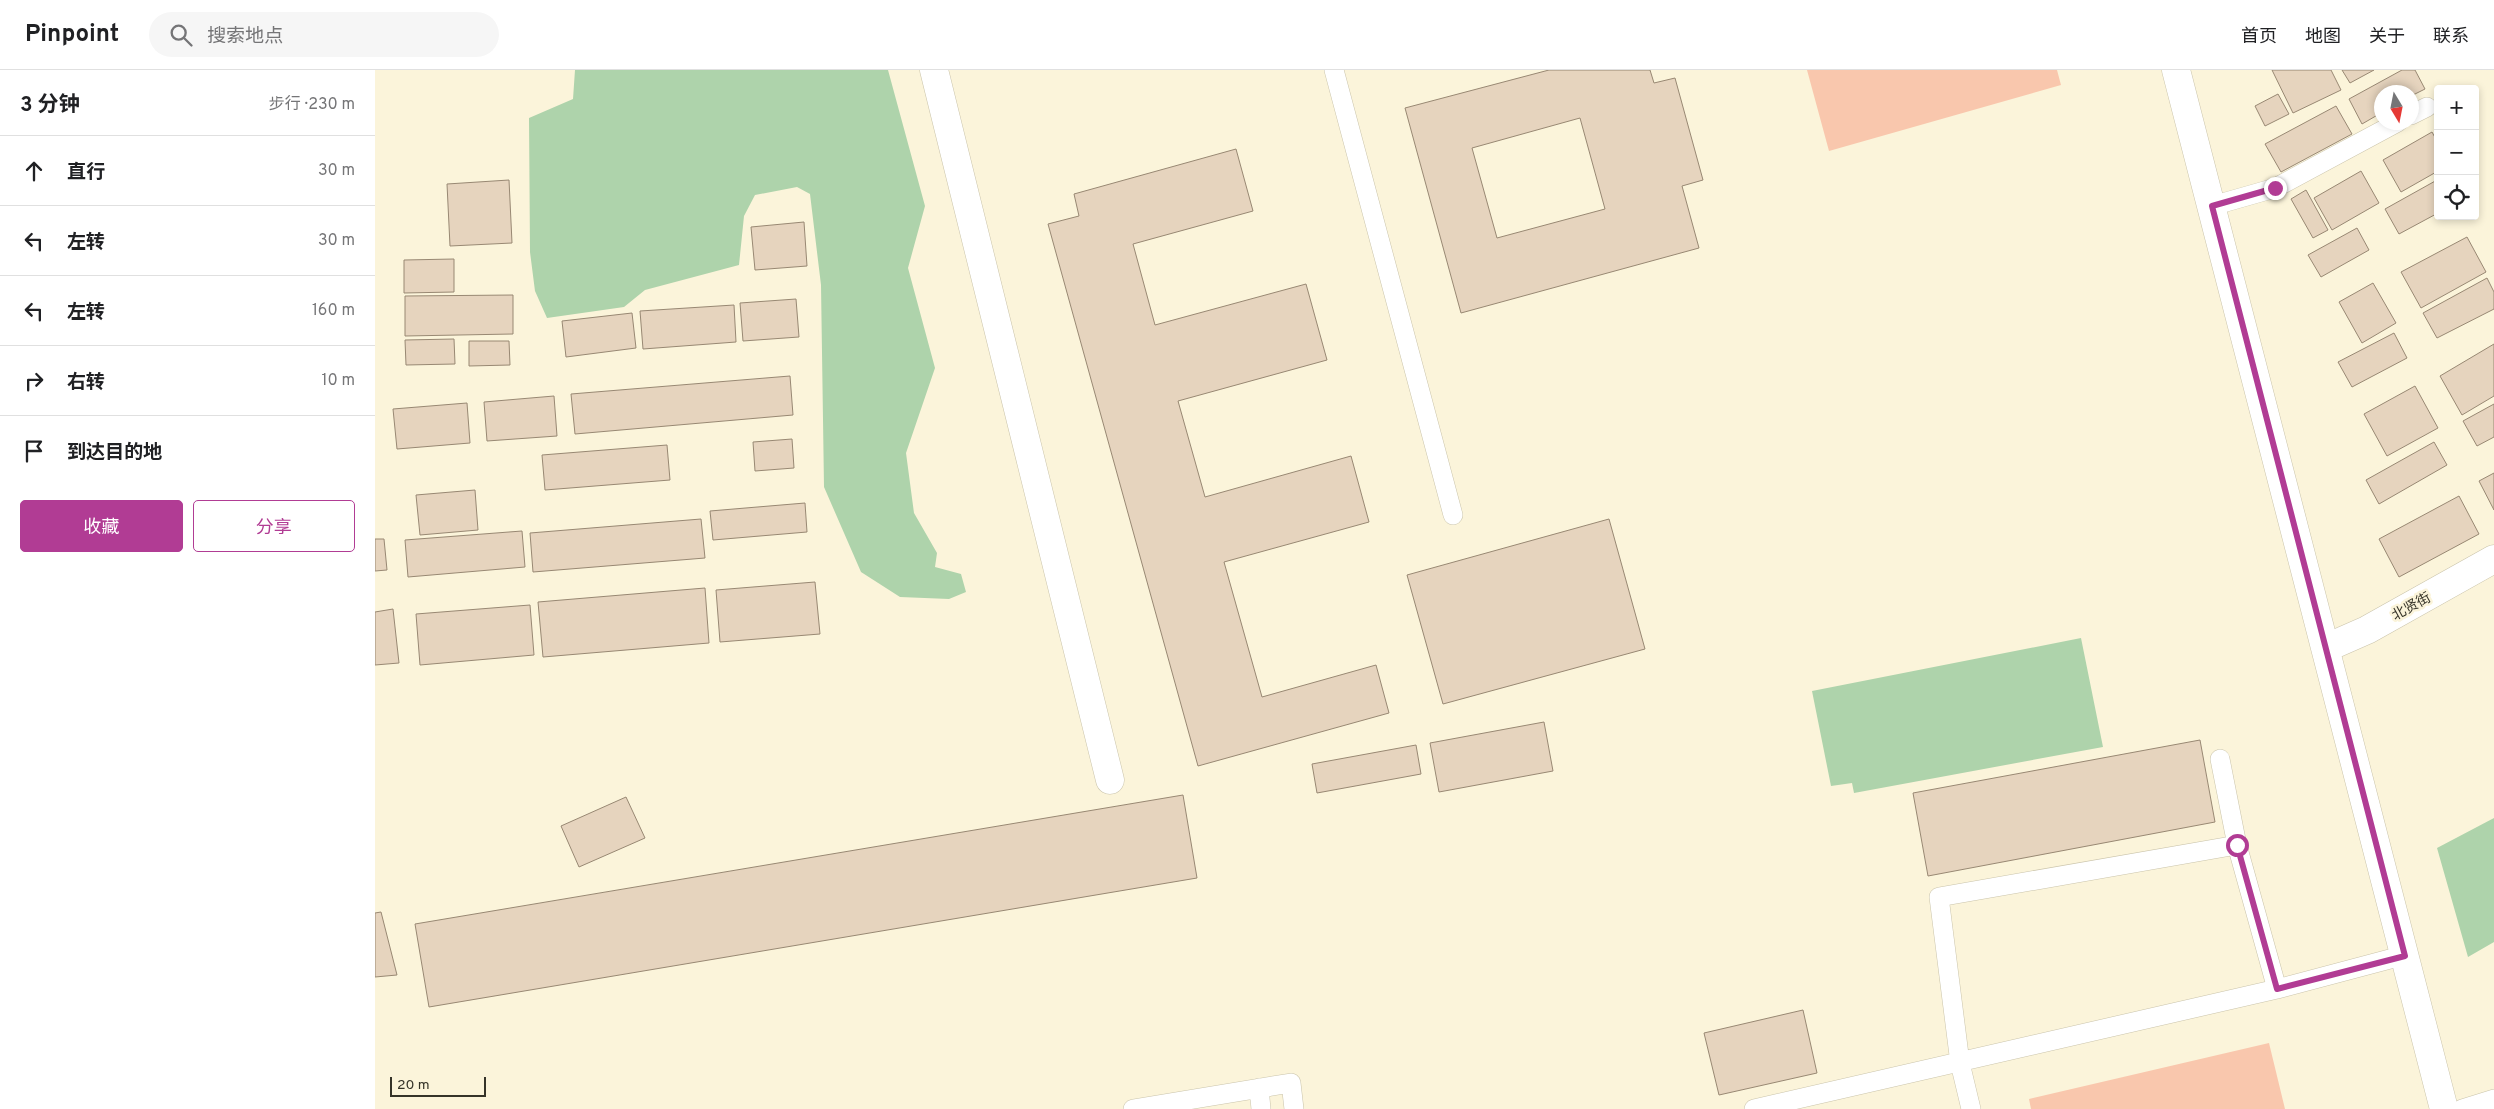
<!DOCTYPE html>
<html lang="zh">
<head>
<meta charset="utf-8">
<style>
  body { margin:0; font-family:Overpass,"Noto Sans SC",sans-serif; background:#f6f6f6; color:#202124 }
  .controls { position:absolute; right:15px; top:15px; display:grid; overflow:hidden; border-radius:5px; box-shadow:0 2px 8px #0003 }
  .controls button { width:45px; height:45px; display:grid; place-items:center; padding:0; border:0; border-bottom:1px solid #e0e0e0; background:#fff; color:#202124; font:25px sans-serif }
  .compass { position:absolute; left:1999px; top:15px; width:45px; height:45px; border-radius:50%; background:#fff; box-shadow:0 2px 8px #0003; rotate:170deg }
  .scale { position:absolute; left:15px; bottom:12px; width:96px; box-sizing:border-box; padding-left:5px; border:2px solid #353328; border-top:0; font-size:14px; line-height:18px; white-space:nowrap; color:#353328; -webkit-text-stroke:4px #fbf4da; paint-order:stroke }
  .stop { position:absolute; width:15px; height:15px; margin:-11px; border:4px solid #b13c94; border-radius:50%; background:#fff }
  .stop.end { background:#b13c94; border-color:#fff; box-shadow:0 1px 5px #0008 }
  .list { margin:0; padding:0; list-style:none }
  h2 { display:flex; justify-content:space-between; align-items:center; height:65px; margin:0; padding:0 20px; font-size:21px }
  h2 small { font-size:16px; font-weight:400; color:#757577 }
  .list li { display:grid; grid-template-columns:32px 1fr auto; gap:15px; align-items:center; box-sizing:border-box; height:70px; padding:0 20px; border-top:1px solid #e0e0e0 }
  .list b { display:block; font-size:19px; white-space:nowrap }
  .list em { font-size:16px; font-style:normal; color:#757577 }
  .actions { display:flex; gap:10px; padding:15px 20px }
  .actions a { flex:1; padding:11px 0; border:1px solid #b13c94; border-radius:5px; text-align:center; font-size:18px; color:#b13c94 }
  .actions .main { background:#b13c94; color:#fff }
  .icon { flex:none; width:28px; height:28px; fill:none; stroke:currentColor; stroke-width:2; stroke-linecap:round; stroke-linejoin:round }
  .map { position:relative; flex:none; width:2119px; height:1039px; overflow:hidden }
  header { display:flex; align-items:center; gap:30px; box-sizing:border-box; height:70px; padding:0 25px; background:#fff; border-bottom:1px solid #e0e0e0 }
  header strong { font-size:24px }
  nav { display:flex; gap:28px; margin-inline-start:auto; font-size:18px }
  .search { width:350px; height:45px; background:#f6f6f6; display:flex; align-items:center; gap:12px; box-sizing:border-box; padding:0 18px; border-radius:28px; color:#757577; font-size:19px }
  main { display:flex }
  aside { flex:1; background:#fff }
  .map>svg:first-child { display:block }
  .green { fill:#f9c7ad }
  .water { fill:#aed3ab }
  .building { fill:#e6d4be; stroke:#988873; fill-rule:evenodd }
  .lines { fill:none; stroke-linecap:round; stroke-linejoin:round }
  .service-casing { stroke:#cac4ab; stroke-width:20 }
  .minor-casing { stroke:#cac4ab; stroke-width:29 }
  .secondary-casing { stroke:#cac4ab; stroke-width:29 }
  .service { stroke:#fff; stroke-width:19 }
  .minor { stroke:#fff; stroke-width:28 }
  .secondary { stroke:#fff; stroke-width:28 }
  .route { stroke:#b13c94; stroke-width:6 }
  .labels { text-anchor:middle; stroke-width:5; stroke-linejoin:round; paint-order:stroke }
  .street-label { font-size:14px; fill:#353328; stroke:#fbf4da }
</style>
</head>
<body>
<header>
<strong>Pinpoint</strong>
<div class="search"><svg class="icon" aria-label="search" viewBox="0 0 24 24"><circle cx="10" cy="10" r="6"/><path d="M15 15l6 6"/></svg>搜索地点</div>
<nav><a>首页</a><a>地图</a><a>关于</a><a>联系</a></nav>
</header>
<main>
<aside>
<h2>3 分钟<small>步行 · 230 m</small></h2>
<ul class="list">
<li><svg class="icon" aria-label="ahead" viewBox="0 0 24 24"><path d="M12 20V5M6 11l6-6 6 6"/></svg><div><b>直行</b></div><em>30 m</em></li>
<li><svg class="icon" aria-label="left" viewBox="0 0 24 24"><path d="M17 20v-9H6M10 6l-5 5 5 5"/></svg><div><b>左转</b></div><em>30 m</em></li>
<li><svg class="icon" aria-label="left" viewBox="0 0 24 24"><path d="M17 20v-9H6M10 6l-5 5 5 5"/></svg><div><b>左转</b></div><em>160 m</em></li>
<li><svg class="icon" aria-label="right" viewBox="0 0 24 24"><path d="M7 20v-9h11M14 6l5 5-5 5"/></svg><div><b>右转</b></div><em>10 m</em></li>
<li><svg class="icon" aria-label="arrive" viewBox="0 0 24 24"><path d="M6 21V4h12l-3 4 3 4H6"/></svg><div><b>到达目的地</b></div></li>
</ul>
<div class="actions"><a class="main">收藏</a><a>分享</a></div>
</aside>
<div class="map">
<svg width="2119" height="1039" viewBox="0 0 2119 1039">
  <rect width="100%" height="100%" fill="#fbf4da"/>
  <path class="green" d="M 1432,0 L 1682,0 L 1686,15 L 1454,81 Z
    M 1894,973 L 1910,1039 L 1656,1039 L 1654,1029 Z"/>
  <path class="water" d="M 200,0 L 513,0 L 550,136 L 533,198 L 560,298 L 531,383 L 539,443 L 562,483 L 560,497 L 586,504 L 591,522 L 574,529 L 525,527 L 486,502 L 449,417 L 446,215 L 435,124 L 422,117 L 380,125 L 369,146 L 364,195 L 270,220 L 249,237 L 172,248 L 160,221 L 155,182 L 154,48 L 198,29 Z
    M 1706,568 L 1728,677 L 1479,723 L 1477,713 L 1456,716 L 1437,621 Z
    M 2119,748 L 2119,872 L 2093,887 L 2062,778 Z"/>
  <path class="building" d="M 1174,0 L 1275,0 L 1279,13 L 1300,8 L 1328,110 L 1307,116 L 1324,178 L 1086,243 L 1030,38 ZM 1205,48 L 1230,139 L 1122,168 L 1097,78 Z
    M 1897,0 L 1956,0 L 1966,20 L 1918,43 Z
    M 1967,0 L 1999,0 L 1975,13 Z
    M 2027,0 L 2040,0 L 2050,19 L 2036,26 L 2036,22 L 2006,22 L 2006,43 L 1987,54 L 1974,29 Z
    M 1903,24 L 1914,44 L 1890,56 L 1880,36 Z
    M 1961,36 L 1977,64 L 1906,102 L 1890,74 Z
    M 2057,62 L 2063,73 L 2063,101 L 2026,122 L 2008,90 Z
    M 861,79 L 878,141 L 758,174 L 780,255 L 931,214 L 952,290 L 803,331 L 830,427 L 976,386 L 994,452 L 849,492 L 887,627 L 1001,595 L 1014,643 L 823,696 L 673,154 L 704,146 L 699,124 Z
    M 1986,101 L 2004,133 L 1957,160 L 1939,128 Z
    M 134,110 L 137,173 L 75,176 L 72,114 Z
    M 2062,110 L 2063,143 L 2024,164 L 2010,139 Z
    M 1931,120 L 1953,160 L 1938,168 L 1916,129 Z
    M 429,152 L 432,196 L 380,200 L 376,157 Z
    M 1982,158 L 1994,180 L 1946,207 L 1933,185 Z
    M 2092,167 L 2111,202 L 2046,238 L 2026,202 Z
    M 79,189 L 79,222 L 29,223 L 29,190 Z
    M 2112,208 L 2119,222 L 2119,239 L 2062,268 L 2048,243 Z
    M 1998,213 L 2021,253 L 1987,273 L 1964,232 Z
    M 138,225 L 138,264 L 30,266 L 30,226 Z
    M 421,229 L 424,267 L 368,271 L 365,233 Z
    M 359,235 L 361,272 L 268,279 L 265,241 Z
    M 257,243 L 261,278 L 191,287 L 187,251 Z
    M 2019,263 L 2032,288 L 1977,317 L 1963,292 Z
    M 79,269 L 80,294 L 31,295 L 30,270 Z
    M 94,271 L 134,271 L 135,295 L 94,296 Z
    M 2119,274 L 2119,326 L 2087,345 L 2065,306 Z
    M 415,306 L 418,345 L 200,364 L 196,324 Z
    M 2040,316 L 2063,358 L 2012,386 L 1989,344 Z
    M 179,326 L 182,366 L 112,371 L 109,332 Z
    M 92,333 L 95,373 L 22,379 L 18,339 Z
    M 2119,334 L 2119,367 L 2102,376 L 2088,351 Z
    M 417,369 L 419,398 L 380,401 L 378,372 Z
    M 2059,372 L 2072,395 L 2004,434 L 1991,410 Z
    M 292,375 L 295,410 L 170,420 L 167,385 Z
    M 2119,403 L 2119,440 L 2104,411 Z
    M 100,420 L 103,460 L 45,465 L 41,425 Z
    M 2084,426 L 2104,464 L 2024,507 L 2004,469 Z
    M 430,433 L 432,462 L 338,470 L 335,441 Z
    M 326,449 L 330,488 L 158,502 L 155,463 Z
    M 1234,449 L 1270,579 L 1068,634 L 1032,505 Z
    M 147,461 L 150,497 L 33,507 L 30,470 Z
    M 0,469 L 9,469 L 12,500 L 0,501 Z
    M 440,512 L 445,564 L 345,572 L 341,520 Z
    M 330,518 L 334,573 L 168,587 L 163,532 Z
    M 155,535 L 159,585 L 45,595 L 41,544 Z
    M 18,539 L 24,593 L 0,595 L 0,542 Z
    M 1169,652 L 1178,701 L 1064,722 L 1055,673 Z
    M 1825,670 L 1840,752 L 1553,806 L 1538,723 Z
    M 1041,675 L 1046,704 L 942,723 L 937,694 Z
    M 808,725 L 822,808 L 54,937 L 40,854 Z
    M 251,727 L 270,768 L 204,797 L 186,756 Z
    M 6,842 L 22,905 L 0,907 L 0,843 Z
    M 1428,940 L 1442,1003 L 1344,1025 L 1329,963 Z"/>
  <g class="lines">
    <defs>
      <path id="service" d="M 959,0 L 1078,445
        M 2036,45 L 2052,37
        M 1837,136 L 1900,118 L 2023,52
        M 1845,689 L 1862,775 L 1902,919
        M 884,1018 L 886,1039
        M 758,1039 L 916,1013 L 919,1039
        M 1379,1039 L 1902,919 L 2030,885
        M 1596,1039 L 1585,993 L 1564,827 L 1862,775
        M 2087,1039 L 2119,1029"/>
      <path id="minor" d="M 559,0 L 735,710
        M 1951,578 L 1992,560 L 2119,489"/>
      <path id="secondary" d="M 1801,0 L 2069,1039"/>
    </defs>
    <use href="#service" class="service-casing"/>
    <use href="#minor" class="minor-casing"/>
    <use href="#secondary" class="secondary-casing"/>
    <use href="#service" class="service"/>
    <use href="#minor" class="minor"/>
    <use href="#secondary" class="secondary"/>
  </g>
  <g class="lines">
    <path class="route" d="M 1862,775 L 1902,919 L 2030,886 L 1837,136 L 1900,118"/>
  </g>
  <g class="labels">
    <g class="street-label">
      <text transform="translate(2036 536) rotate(-29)" y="5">北贤街</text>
    </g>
  </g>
</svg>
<div class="controls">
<button>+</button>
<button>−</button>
<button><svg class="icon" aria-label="locate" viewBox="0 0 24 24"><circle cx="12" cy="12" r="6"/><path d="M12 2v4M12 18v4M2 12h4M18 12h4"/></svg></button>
</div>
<svg class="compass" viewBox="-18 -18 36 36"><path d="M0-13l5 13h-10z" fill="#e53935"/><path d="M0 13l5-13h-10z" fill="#757577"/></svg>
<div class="scale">20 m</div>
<div class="stop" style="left:1862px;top:775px"></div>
<div class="stop end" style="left:1900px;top:118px"></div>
</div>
</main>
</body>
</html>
